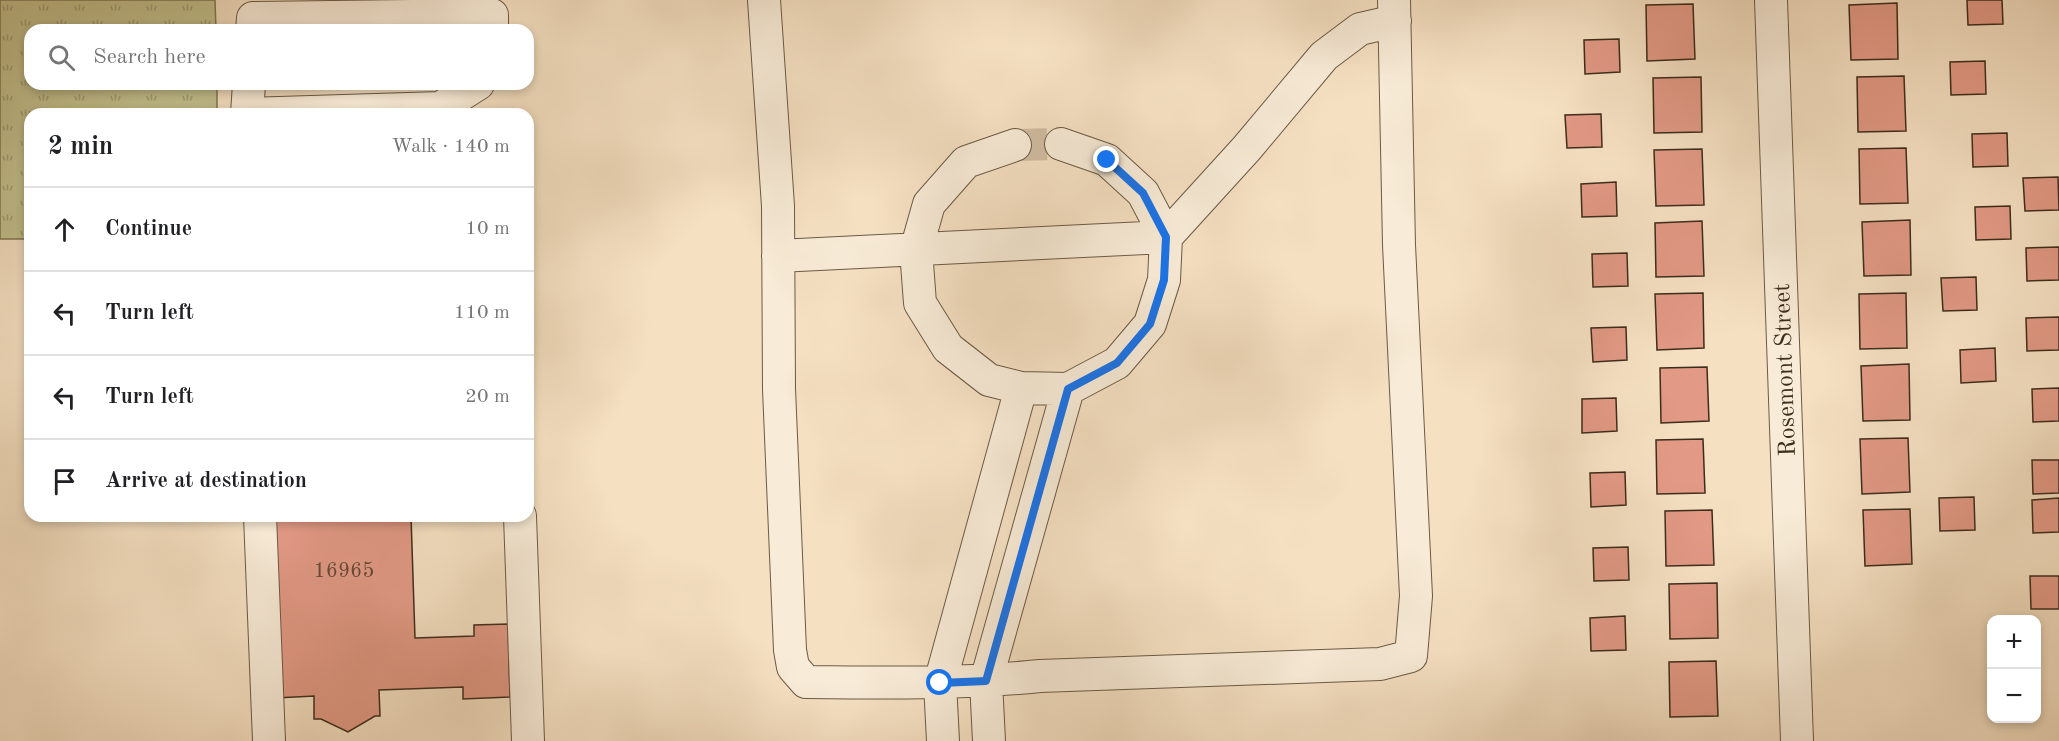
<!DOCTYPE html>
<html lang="en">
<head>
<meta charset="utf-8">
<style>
  body { margin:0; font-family:"Old Standard TT",serif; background:#f6f6f6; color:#202124 }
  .controls { position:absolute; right:18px; bottom:18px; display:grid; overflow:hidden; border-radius:12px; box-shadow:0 3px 9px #0003 }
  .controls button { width:54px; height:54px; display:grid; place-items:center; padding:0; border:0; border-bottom:2px solid #e0e0e0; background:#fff; color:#202124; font:30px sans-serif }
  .stop { position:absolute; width:18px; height:18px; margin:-14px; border:4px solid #1a73e8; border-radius:50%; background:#fff }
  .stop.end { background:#1a73e8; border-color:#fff; box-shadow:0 2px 6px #0008 }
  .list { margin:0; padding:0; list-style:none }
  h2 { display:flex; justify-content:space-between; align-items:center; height:78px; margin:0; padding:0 24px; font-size:26px }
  h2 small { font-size:20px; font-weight:400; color:#757577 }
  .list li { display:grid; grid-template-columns:39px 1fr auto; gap:18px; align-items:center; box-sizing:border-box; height:84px; padding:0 24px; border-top:2px solid #e0e0e0 }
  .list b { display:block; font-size:22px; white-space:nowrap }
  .list em { font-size:20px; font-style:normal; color:#757577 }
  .icon { flex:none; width:33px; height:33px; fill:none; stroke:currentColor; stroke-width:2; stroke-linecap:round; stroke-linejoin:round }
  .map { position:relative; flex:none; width:2059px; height:741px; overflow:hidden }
  .search { position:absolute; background:#fff; box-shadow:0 3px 9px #0003; left:24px; top:24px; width:510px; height:66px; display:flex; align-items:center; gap:15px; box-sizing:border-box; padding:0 21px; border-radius:18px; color:#757577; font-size:22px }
  .panel { position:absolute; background:#fff; box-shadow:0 3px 9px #0003; left:24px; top:108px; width:510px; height:414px; border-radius:18px }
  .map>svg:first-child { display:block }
  .grass { fill:url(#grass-tufts); stroke:#807654; stroke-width:1.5 }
  .building { fill:#e29985; stroke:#3d2d1b; stroke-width:1.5 }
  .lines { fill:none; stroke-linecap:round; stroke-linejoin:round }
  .minor-tunnel { stroke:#d0bca1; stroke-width:32; stroke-dasharray:32 16; stroke-linecap:butt }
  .minor-casing { stroke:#6b5a45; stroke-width:34 }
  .minor { stroke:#f8ebd7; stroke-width:32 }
  .route { stroke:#1a73e8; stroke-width:8 }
  .labels { text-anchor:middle; stroke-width:4.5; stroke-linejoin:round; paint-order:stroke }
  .number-label { font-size:21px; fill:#664836 }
  .street-label { font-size:24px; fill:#3d2d1b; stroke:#f8ebd7 }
</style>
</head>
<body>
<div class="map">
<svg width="2059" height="741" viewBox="0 0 2059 741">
  <defs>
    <pattern id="grass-tufts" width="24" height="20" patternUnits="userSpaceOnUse" patternTransform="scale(1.5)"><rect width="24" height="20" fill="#c2c08e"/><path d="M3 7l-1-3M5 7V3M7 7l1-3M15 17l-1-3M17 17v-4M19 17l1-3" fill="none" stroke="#9f9c73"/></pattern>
  </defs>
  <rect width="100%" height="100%" fill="#f5e0c2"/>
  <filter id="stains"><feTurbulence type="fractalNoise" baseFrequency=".00333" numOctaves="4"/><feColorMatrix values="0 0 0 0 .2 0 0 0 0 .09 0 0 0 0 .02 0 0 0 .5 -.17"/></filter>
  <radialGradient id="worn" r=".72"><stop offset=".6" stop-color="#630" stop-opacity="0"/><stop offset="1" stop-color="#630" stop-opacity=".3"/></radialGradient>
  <path class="grass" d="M 0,0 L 215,0 L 216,30 L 30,30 L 30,84 L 217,84 L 217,114 L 30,114 L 30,239 L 0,239 Z"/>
  <path class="building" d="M 1967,0 L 2002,0 L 2003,24 L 1968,25 Z
    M 1897,3 L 1898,59 L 1851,60 L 1849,5 Z
    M 1693,4 L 1695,59 L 1647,61 L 1646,5 Z
    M 1619,39 L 1620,72 L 1585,74 L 1584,40 Z
    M 1985,61 L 1986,94 L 1951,95 L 1950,62 Z
    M 1904,76 L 1906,131 L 1858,132 L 1857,77 Z
    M 1701,77 L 1702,132 L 1654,133 L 1653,78 Z
    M 1601,114 L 1602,147 L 1567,148 L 1565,115 Z
    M 2007,133 L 2008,166 L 1973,167 L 1972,134 Z
    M 1906,148 L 1908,203 L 1860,204 L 1859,149 Z
    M 1702,149 L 1704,205 L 1656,206 L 1654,150 Z
    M 2058,177 L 2059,210 L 2025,211 L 2023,178 Z
    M 1616,182 L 1617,216 L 1582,217 L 1581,184 Z
    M 2010,206 L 2011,239 L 1976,240 L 1975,207 Z
    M 1910,220 L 1911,275 L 1864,276 L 1862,222 Z
    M 1702,221 L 1704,276 L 1656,277 L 1655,223 Z
    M 2059,247 L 2059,280 L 2027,281 L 2026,248 Z
    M 1627,253 L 1628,286 L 1593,287 L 1592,254 Z
    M 1976,277 L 1977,310 L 1943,311 L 1941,278 Z
    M 1703,293 L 1704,348 L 1657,350 L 1655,294 Z
    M 1906,293 L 1907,348 L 1860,349 L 1859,294 Z
    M 2059,317 L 2059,350 L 2027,351 L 2026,318 Z
    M 1626,327 L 1627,360 L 1593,362 L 1591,328 Z
    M 1995,348 L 1996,381 L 1961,383 L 1960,350 Z
    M 1909,364 L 1910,420 L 1863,421 L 1861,366 Z
    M 1707,367 L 1709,421 L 1661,423 L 1660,368 Z
    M 2059,388 L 2059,421 L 2033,422 L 2032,389 Z
    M 1616,398 L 1617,431 L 1582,433 L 1582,399 Z
    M 1908,438 L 1910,492 L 1862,494 L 1860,439 Z
    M 1703,439 L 1705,493 L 1657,494 L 1656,440 Z
    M 2032,460 L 2059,460 L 2059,493 L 2033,494 Z
    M 1625,472 L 1626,505 L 1591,507 L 1590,473 Z
    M 1974,497 L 1975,530 L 1940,531 L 1939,498 Z
    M 2059,498 L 2059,532 L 2033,533 L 2032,500 Z
    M 1910,509 L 1912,564 L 1865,566 L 1863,510 Z
    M 1712,510 L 1714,565 L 1666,566 L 1665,511 Z
    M 273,516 L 411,516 L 415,638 L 474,636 L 474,625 L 508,624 L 510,697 L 463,699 L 463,687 L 379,690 L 380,716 L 375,716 L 348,732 L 321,719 L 314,719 L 314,696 L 276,698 Z
    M 1628,547 L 1629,580 L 1594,581 L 1593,548 Z
    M 2030,576 L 2059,576 L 2059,609 L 2031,609 Z
    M 1717,583 L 1718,638 L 1670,639 L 1669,584 Z
    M 1625,616 L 1626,650 L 1591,651 L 1590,618 Z
    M 1716,661 L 1718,716 L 1670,717 L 1669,662 Z"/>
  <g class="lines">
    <path class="minor-tunnel" d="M 1015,145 L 1061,144"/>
    <defs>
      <path id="minor" d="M 764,0 L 778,206 L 779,389 L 790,650 L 793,667 L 806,682 C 884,683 962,684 1040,676 L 1380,664 L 1411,656 L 1416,596 L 1399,245 L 1394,0
        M 1771,0 L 1797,741
        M 252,30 L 253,18 L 492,15 L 492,30
        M 247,114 L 440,108 L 478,84
        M 247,114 L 249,84
        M 1015,145 L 966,162 L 929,204 L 916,250 L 920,303 L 948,348 L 989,380 L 1021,388 L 1068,389 L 1117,363 L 1150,324 L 1164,280 L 1166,237 L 1143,193 L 1107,160 L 1061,144
        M 778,256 L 1166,237 L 1247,148 L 1324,56 L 1360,29 L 1395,21
        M 260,516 L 269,741
        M 520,516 L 528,741
        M 943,741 L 940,683 L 1021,388
        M 989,741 L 986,681 L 1068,389"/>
    </defs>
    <use href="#minor" class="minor-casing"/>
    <use href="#minor" class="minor"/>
  </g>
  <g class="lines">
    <path class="route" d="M 940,683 L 986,681 L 1068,389 L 1117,363 L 1150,324 L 1164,280 L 1166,237 L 1143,193 L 1107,160"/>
  </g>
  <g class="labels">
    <g class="number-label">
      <text x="344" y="577">16965</text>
    </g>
    <g class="street-label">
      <text transform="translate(1784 370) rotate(-92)" y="8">Rosemont Street</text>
    </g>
  </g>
  <rect width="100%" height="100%" filter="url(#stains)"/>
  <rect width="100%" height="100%" fill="url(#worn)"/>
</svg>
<div class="controls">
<button>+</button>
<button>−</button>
</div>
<div class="stop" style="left:940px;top:683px"></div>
<div class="stop end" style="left:1107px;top:160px"></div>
<div class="search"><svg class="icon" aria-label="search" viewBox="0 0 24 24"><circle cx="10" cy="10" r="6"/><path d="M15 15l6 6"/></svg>Search here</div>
<section class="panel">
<h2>2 min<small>Walk · 140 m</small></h2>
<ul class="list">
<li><svg class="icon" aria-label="ahead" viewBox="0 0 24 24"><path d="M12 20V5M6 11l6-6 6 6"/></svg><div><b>Continue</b></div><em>10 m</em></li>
<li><svg class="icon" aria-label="left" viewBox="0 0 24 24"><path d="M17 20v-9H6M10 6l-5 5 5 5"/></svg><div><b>Turn left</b></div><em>110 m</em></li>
<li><svg class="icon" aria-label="left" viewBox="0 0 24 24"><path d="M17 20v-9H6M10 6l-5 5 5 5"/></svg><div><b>Turn left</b></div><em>20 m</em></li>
<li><svg class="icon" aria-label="arrive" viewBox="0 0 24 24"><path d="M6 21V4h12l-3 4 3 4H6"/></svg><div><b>Arrive at destination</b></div></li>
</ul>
</section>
</div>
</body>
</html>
